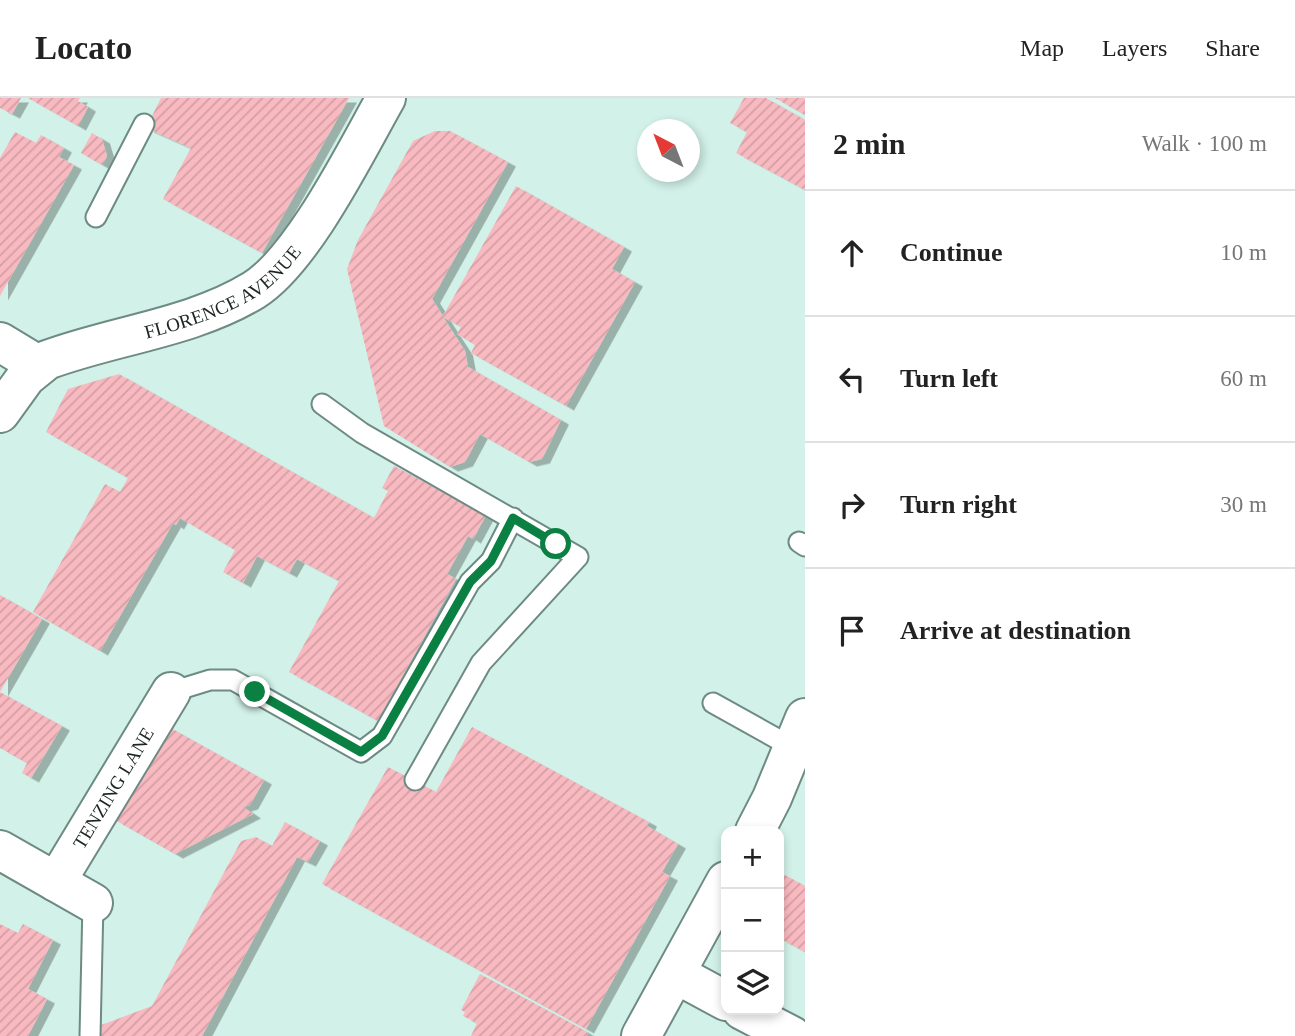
<!DOCTYPE html>
<html lang="en">
<head>
<meta charset="utf-8">
<style>
  body { margin:0; font-family:"Times New Roman",serif; background:#f2f2f2; color:#222 }
  .controls { position:absolute; right:21px; bottom:21px; display:grid; overflow:hidden; border-radius:14px; box-shadow:0 4px 10px #0003 }
  .controls button { width:63px; height:63px; display:grid; place-items:center; padding:0; border:0; border-bottom:2px solid #e0e0e0; background:#fff; color:#222; font:35px sans-serif }
  .compass { position:absolute; left:637px; top:21px; width:63px; height:63px; border-radius:50%; background:#fff; box-shadow:0 4px 10px #0003; rotate:318deg }
  .stop { position:absolute; width:21px; height:21px; margin:-16px; border:5px solid #0b8043; border-radius:50%; background:#fff }
  .stop.end { background:#0b8043; border-color:#fff; box-shadow:0 2px 7px #0008 }
  .list { margin:0; padding:0; list-style:none }
  h2 { display:flex; justify-content:space-between; align-items:center; height:91px; margin:0; padding:0 28px; font-size:30px }
  h2 small { font-size:23px; font-weight:400; color:#767676 }
  .list li { display:grid; grid-template-columns:46px 1fr auto; gap:21px; align-items:center; box-sizing:border-box; height:126px; padding:0 28px; border-top:2px solid #e0e0e0 }
  .list b { display:block; font-size:26px; white-space:nowrap }
  .list em { font-size:23px; font-style:normal; color:#767676 }
  .icon { flex:none; width:38px; height:38px; fill:none; stroke:currentColor; stroke-width:2; stroke-linecap:round; stroke-linejoin:round }
  .map { position:relative; flex:none; width:805px; height:938px; overflow:hidden }
  header { display:flex; align-items:center; gap:42px; box-sizing:border-box; height:98px; padding:0 35px; background:#fff; border-bottom:2px solid #e0e0e0 }
  header strong { font-size:33px }
  nav { display:flex; gap:38px; margin-inline-start:auto; font-size:24px }
  main { display:flex }
  aside { flex:1; background:#fff }
  .map>svg:first-child { display:block }
  .building { fill:url(#building-hatch); filter:url(#shadow) }
  .lines { fill:none; stroke-linecap:round; stroke-linejoin:round }
  .service-casing { stroke:#6e8b83; stroke-width:23 }
  .minor-casing { stroke:#6e8b83; stroke-width:42 }
  .tertiary-casing { stroke:#6e8b83; stroke-width:42 }
  .service { stroke:#fff; stroke-width:19 }
  .minor { stroke:#fff; stroke-width:38 }
  .tertiary { stroke:#fff; stroke-width:38 }
  .route { stroke:#0b8043; stroke-width:9 }
  .labels { text-anchor:middle; stroke-width:5; stroke-linejoin:round; paint-order:stroke }
  .street-label { font-size:19px; fill:#1c2724; stroke:#d2f1e8 }
</style>
</head>
<body>
<header>
<strong>Locato</strong>
<nav><a>Map</a><a>Layers</a><a>Share</a></nav>
</header>
<main>
<div class="map">
<svg width="805" height="938" viewBox="0 0 805 938">
  <defs>
    <pattern id="building-hatch" width="6" height="6" patternUnits="userSpaceOnUse" patternTransform="scale(1.75)"><rect width="6" height="6" fill="#f8b9c0"/><path d="M-1 1l2-2M0 6l6-6M5 7l2-2" fill="none" stroke="#d49fa5"/></pattern>
    <filter id="shadow"><feDropShadow dx="8" dy="4.5" stdDeviation="0" flood-color="#0004"/></filter>
  </defs>
  <rect width="100%" height="100%" fill="#d2f1e8"/>
  <path class="building" d="M 0,0 L 21,0 L 12,16 L 0,10 Z
    M 28,0 L 80,0 L 78,3 L 88,9 L 78,28 Z
    M 161,0 L 349,0 L 262,155 L 163,101 L 191,50 L 146,30 Z
    M 744,0 L 766,0 L 805,22 L 805,92 L 736,55 L 747,34 L 730,25 Z
    M 775,0 L 805,0 L 805,17 Z
    M 435,33 L 450,33 L 508,64 L 432,201 L 443,218 L 516,88 L 624,149 L 612,171 L 635,184 L 566,308 L 471,255 L 475,247 L 457,236 L 461,229 L 443,219 L 465,253 L 468,269 L 561,322 L 542,361 L 529,364 L 480,336 L 465,364 L 450,369 L 384,328 L 347,171 L 358,142 L 413,43 Z
    M 15,34 L 36,45 L 41,37 L 64,50 L 59,59 L 74,67 L 0,198 L 0,60 Z
    M 92,35 L 102,41 L 107,58 L 102,67 L 81,55 Z
    M 119,276 L 374,420 L 388,393 L 382,390 L 394,368 L 486,417 L 473,441 L 468,438 L 447,476 L 456,481 L 378,623 L 289,574 L 339,483 L 297,461 L 289,475 L 257,458 L 243,485 L 223,474 L 235,452 L 180,420 L 176,427 L 173,425 L 100,553 L 33,514 L 105,386 L 120,394 L 128,380 L 46,334 L 68,291 Z
    M 0,497 L 42,521 L 0,594 L 62,628 L 31,680 L 22,675 L 27,665 L 0,650 Z
    M 167,628 L 264,682 L 250,707 L 243,709 L 253,716 L 175,756 L 115,722 Z
    M 472,629 L 649,724 L 647,728 L 678,746 L 662,774 L 670,778 L 586,931 L 322,786 L 388,669 L 436,694 Z
    M 285,724 L 320,743 L 308,764 L 297,759 L 202,938 L 100,938 L 96,929 L 152,908 L 241,743 L 256,739 L 272,748 Z
    M 781,775 L 805,788 L 805,854 L 779,840 Z
    M 0,826 L 18,835 L 23,826 L 53,842 L 28,891 L 47,901 L 28,938 L 0,938 Z
    M 480,876 L 580,930 L 588,935 L 586,938 L 471,938 L 477,925 L 463,918 L 465,914 L 461,912 Z"/>
  <g class="lines">
    <defs>
      <path id="service" d="M 96,119 L 144,26
        M 322,306 L 362,335 L 578,459 L 481,565 L 415,682
        M 799,444 L 805,448
        M 171,594 L 210,582 L 233,582 L 361,654 L 382,638 L 470,484 L 491,463 L 513,420
        M 713,605 L 792,649
        M 90,938 L 93,805"/>
      <g id="minor">
        <path d="M 0,244 L 38,267"/>
        <path d="M 755,733 L 772,700 L 805,620"/>
        <path d="M 0,752 L 93,805"/>
        <path id="s1" d="M 56,784 L 171,594"/>
        <path d="M 676,876 L 726,903"/>
        <path d="M 742,912 L 792,938"/>
        <path d="M 641,938 L 726,783"/>
      </g>
      <g id="tertiary">
        <path id="s2" d="M 0,315 L 26,279 L 47,262 C 114,237 192,230 254,192 C 303,161 356,53 386,0"/>
      </g>
    </defs>
    <use href="#service" class="service-casing"/>
    <use href="#minor" class="minor-casing"/>
    <use href="#tertiary" class="tertiary-casing"/>
    <use href="#service" class="service"/>
    <use href="#minor" class="minor"/>
    <use href="#tertiary" class="tertiary"/>
  </g>
  <g class="lines">
    <path class="route" d="M 255,594 L 361,654 L 382,638 L 470,484 L 491,463 L 513,420 L 556,446"/>
  </g>
  <g class="labels">
    <g class="street-label">
      <text dy="7" stroke="none"><textPath href="#s2" startOffset="262">FLORENCE AVENUE</textPath></text>
      <text dy="7" stroke="none"><textPath href="#s1" startOffset="110">TENZING LANE</textPath></text>
    </g>
  </g>
</svg>
<div class="controls">
<button>+</button>
<button>−</button>
<button><svg class="icon" aria-label="layers" viewBox="0 0 24 24"><path d="M12 4l9 5-9 5-9-5zM3 14l9 5 9-5"/></svg></button>
</div>
<svg class="compass" viewBox="-18 -18 36 36"><path d="M0-13l5 13h-10z" fill="#e53935"/><path d="M0 13l5-13h-10z" fill="#767676"/></svg>
<div class="stop" style="left:556px;top:446px"></div>
<div class="stop end" style="left:255px;top:594px"></div>
</div>
<aside>
<h2>2 min<small>Walk · 100 m</small></h2>
<ul class="list">
<li><svg class="icon" aria-label="ahead" viewBox="0 0 24 24"><path d="M12 20V5M6 11l6-6 6 6"/></svg><div><b>Continue</b></div><em>10 m</em></li>
<li><svg class="icon" aria-label="left" viewBox="0 0 24 24"><path d="M17 20v-9H6M10 6l-5 5 5 5"/></svg><div><b>Turn left</b></div><em>60 m</em></li>
<li><svg class="icon" aria-label="right" viewBox="0 0 24 24"><path d="M7 20v-9h11M14 6l5 5-5 5"/></svg><div><b>Turn right</b></div><em>30 m</em></li>
<li><svg class="icon" aria-label="arrive" viewBox="0 0 24 24"><path d="M6 21V4h12l-3 4 3 4H6"/></svg><div><b>Arrive at destination</b></div></li>
</ul>
</aside>
</main>
</body>
</html>
